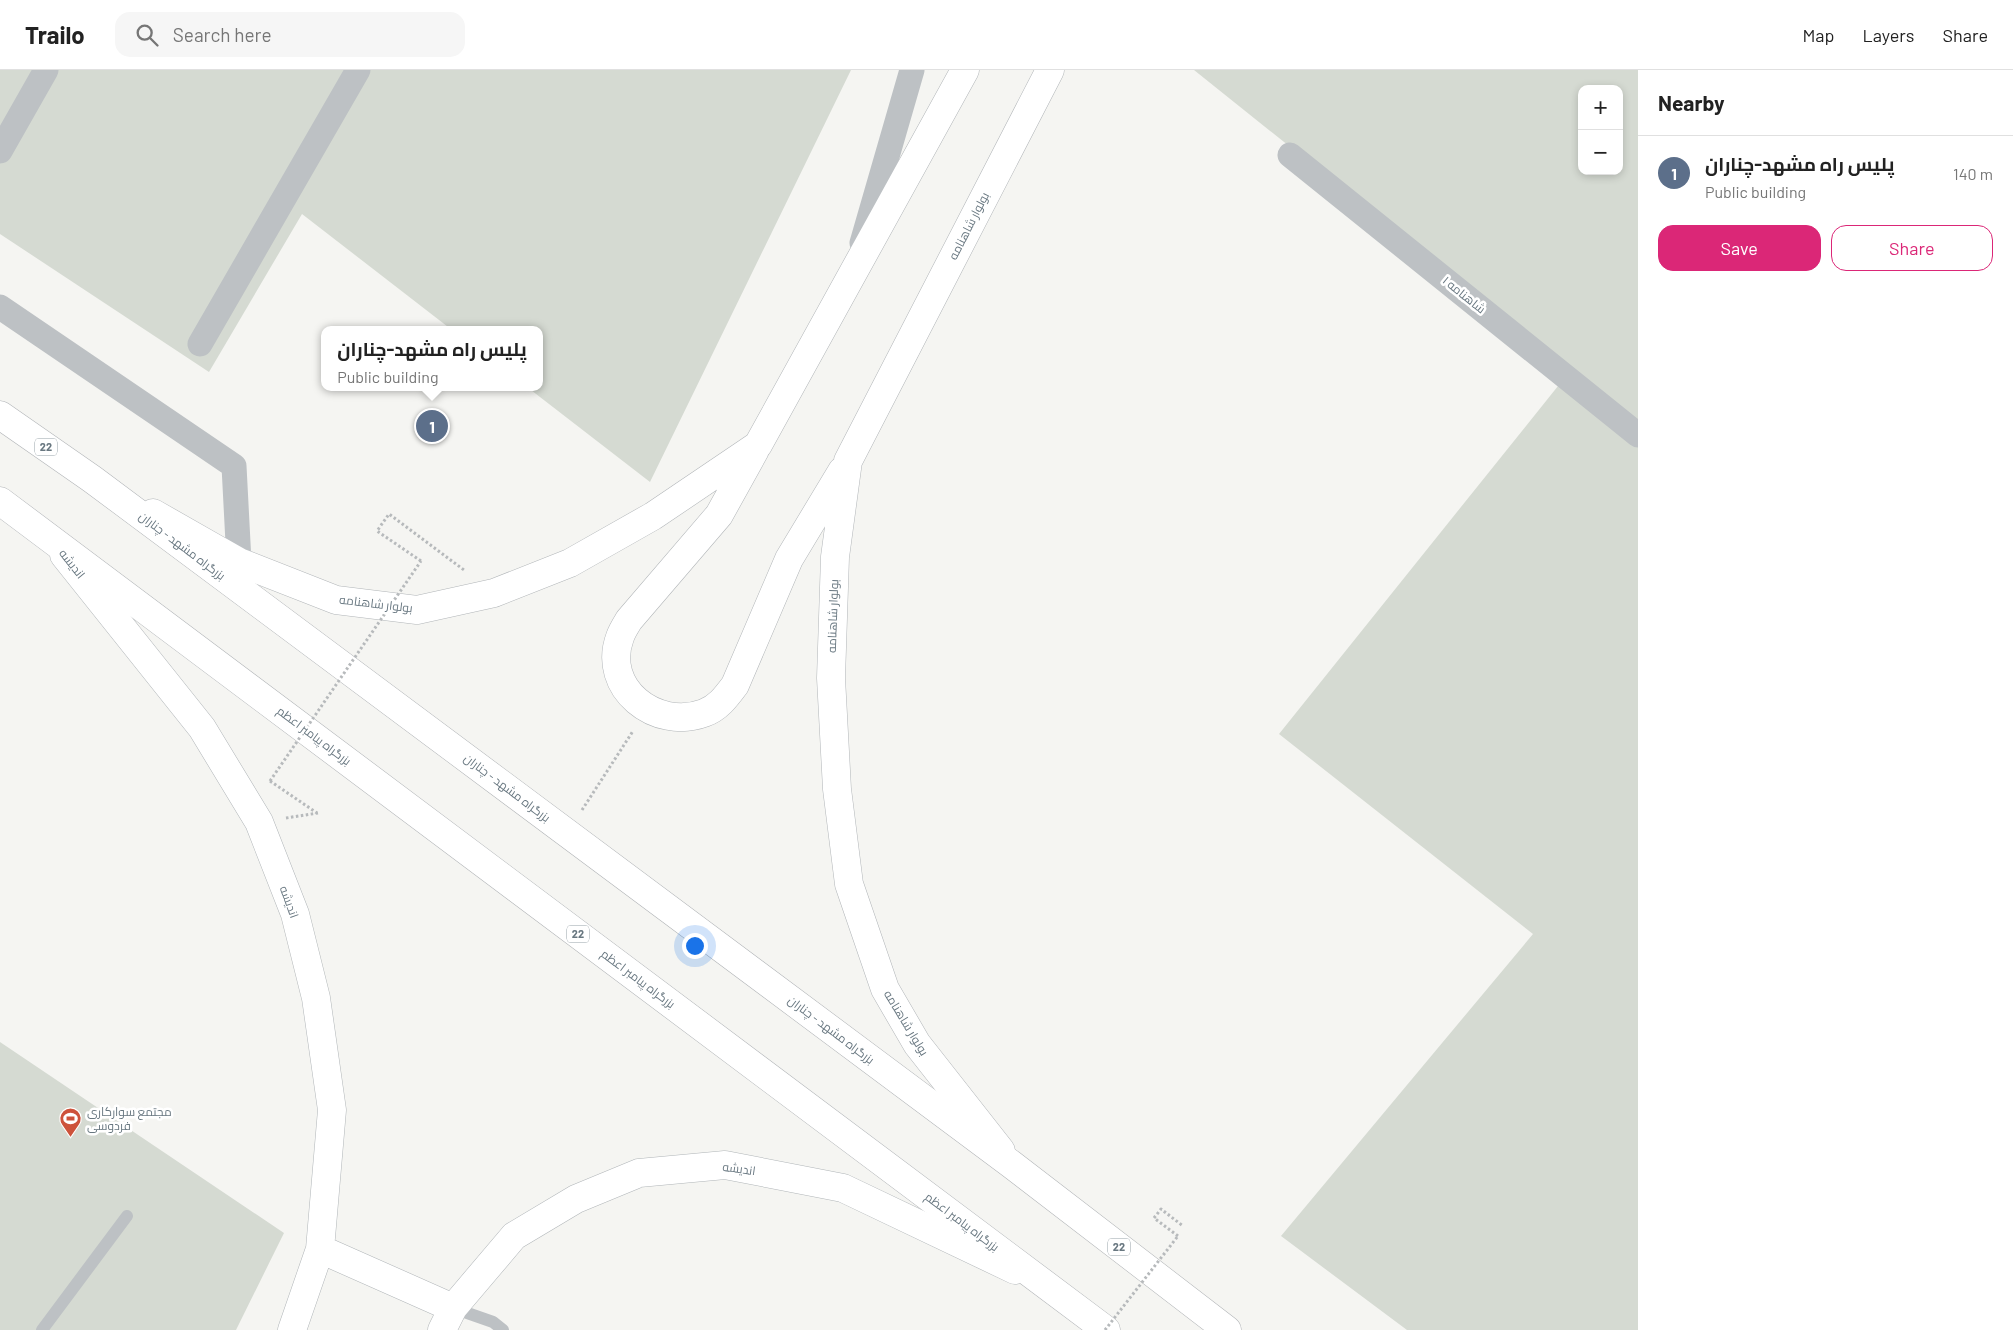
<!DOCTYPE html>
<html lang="en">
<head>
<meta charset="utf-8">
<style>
  body { margin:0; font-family:Barlow,Cairo,sans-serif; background:#f6f6f6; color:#222 }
  .controls { position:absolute; right:15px; top:15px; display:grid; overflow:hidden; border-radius:10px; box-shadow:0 2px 8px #0003 }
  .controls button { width:45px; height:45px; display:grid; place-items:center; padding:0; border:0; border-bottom:1px solid #e0e0e0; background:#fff; color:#222; font:25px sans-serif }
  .you { position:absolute; left:694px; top:875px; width:18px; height:18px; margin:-12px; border:4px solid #fff; border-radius:50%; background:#1a73e8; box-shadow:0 0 0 8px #1a73e833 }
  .badge { display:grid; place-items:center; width:32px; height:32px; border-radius:50%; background:#db2777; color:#fff; font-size:16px; font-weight:700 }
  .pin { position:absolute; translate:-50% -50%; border:2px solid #fff; box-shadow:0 1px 5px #0006 }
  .popup { position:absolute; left:321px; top:256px; width:222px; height:65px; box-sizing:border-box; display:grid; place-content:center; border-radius:10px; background:#fff; filter:drop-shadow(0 1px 4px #0005); font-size:16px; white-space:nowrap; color:#767676 }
  .popup b { font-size:19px; color:#222 }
  .popup::after { content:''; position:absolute; left:50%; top:100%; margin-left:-10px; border:10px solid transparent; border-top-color:#fff }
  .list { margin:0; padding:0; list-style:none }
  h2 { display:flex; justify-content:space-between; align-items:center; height:65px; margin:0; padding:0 20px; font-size:21px }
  h2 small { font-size:16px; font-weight:400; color:#767676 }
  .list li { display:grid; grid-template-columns:32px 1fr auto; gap:15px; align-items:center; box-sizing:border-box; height:75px; padding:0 20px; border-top:1px solid #e0e0e0 }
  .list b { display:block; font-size:19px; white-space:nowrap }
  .list p { margin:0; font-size:16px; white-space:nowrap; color:#767676 }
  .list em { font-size:16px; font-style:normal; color:#767676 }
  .actions { display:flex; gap:10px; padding:15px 20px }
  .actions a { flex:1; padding:11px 0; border:1px solid #db2777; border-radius:15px; text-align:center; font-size:18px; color:#db2777 }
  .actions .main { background:#db2777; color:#fff }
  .icon { flex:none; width:28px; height:28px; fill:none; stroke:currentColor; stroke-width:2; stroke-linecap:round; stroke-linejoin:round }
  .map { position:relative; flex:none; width:1638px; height:1260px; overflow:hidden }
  header { display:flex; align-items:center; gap:30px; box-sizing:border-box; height:70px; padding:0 25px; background:#fff; border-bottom:1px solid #e0e0e0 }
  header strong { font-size:24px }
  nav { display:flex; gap:28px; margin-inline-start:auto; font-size:18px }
  .search { width:350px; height:45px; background:#f6f6f6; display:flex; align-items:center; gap:12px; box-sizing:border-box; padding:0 18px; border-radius:15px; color:#767676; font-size:19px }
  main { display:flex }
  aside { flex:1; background:#fff }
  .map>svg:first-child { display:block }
  .green { fill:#d5dad2; fill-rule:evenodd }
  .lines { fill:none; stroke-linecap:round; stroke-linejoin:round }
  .secondary-casing { stroke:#b0b5b8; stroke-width:29 }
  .primary-casing { stroke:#b1b5b8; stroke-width:29 }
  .trunk-casing { stroke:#b1b4b7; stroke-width:29 }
  .path { stroke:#b7babc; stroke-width:3; stroke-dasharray:2.5 2.5; stroke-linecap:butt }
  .service { stroke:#bdc1c4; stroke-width:12 }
  .minor { stroke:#bdc1c4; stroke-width:25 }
  .secondary { stroke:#fff; stroke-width:28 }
  .primary { stroke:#fff; stroke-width:28 }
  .trunk { stroke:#fff; stroke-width:28 }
  .path-bridge { stroke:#b7babc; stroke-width:3; stroke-dasharray:2.5 2.5; stroke-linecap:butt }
  .labels { text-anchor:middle; stroke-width:5; stroke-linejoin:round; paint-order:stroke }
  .shield { fill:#fff; stroke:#95a0a6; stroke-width:1 }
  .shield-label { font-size:11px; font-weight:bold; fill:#687780 }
  .street-label { font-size:12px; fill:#687780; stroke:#fff }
  .poi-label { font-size:12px; fill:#687780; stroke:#fff; text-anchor:start }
</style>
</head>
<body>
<header>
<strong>Trailo</strong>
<div class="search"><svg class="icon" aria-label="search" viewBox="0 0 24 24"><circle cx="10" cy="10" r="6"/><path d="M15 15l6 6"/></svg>Search here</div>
<nav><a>Map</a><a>Layers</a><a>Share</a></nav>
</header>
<main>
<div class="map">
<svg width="1638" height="1260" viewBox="0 0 1638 1260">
  <rect width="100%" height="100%" fill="#f5f5f2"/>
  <path class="green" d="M 0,0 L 851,0 L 650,412 L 527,317 L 540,317 L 540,260 L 452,260 L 302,144 L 209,302 L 0,164 Z
    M 1194,0 L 1638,0 L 1638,1260 L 1407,1260 L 1281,1166 L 1533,864 L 1279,664 L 1570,301 ZM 1582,19 L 1619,19 L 1619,101 L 1582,101 Z
    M 0,972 L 284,1163 L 236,1260 L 0,1260 Z"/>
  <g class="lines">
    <defs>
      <path id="secondary" d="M 64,485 L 202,658 L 259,752 L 295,844 L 316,928 L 332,1040 L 320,1179 L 292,1260
        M 320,1179 L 453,1238
        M 442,1260 L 453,1238 L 514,1166 L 576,1129 L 639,1103 L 725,1095 L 843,1118 L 1015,1200"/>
      <path id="primary" d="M 755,380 L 719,445 L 629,550 C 626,555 622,561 620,567 C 601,618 656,661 704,643 C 718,638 726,627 735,615 L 789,489 L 842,401
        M 153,443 L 239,492 L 336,530 L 417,540 L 494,523 L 570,493 L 653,446 L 758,375 L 965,0
        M 1001,1081 L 917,974 L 885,919 L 849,814 L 837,719 L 831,608 L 835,487 L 848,391 L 1050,0"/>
      <path id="trunk" d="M 0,345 L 92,409 L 1011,1094 L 1227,1260
        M 0,431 L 1106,1260"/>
    </defs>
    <use href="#secondary" class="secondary-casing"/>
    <use href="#primary" class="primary-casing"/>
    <use href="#trunk" class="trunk-casing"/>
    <path class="path" d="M 421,491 L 377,461 L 389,444 L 464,500
      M 270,711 L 317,743
      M 582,740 L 633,661
      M 286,748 L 318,743
      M 1178,1166 L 1154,1148 L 1161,1139 L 1183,1156"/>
    <path class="service" d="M 453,1238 L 493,1252 L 503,1260
      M 42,1260 L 127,1146"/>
    <path class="minor" d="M 0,81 L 46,0
      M 1290,85 L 1638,365
      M 862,173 L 912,0
      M 0,237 L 234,396 L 239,492
      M 200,274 L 358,0"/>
    <use href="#secondary" class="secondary"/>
    <use href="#primary" class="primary"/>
    <use href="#trunk" class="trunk"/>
    <path class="path-bridge" d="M 270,711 L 421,491
      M 1105,1260 L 1178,1166"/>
  </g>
  <defs>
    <symbol id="stadium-pin" viewBox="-11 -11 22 30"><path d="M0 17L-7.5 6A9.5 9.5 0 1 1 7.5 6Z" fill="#cd523b" stroke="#fff"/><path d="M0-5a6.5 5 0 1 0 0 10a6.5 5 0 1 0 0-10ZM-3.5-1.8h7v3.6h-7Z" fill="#fff"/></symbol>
  </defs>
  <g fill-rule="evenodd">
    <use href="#stadium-pin" x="58" y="1036" width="25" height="34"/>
  </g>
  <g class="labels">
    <g class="shield">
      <rect x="35" y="368.5" width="22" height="17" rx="4"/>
      <rect x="567" y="855.5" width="22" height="17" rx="4"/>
      <rect x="1108" y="1168.5" width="22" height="17" rx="4"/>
    </g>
    <g class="shield-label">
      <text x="46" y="381">22</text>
      <text x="578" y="868">22</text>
      <text x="1119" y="1181">22</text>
    </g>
    <g class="street-label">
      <text transform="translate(969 156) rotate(-63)" y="4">بولوار شاهنامه</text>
      <text transform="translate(1464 225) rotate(39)" y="4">شاهنامه ۱</text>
      <text transform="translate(182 476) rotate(37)" y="4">بزرگراه مشهد - چناران</text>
      <text transform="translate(72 494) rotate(52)" y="4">اندیشه</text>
      <text transform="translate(376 534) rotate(7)" y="4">بولوار شاهنامه</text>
      <text transform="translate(833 546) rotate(-88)" y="4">بولوار شاهنامه</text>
      <text transform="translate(314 666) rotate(37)" y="4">بزرگراه پیامبر اعظم</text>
      <text transform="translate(507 718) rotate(37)" y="4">بزرگراه مشهد - چناران</text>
      <text transform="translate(289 832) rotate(70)" y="4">اندیشه</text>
      <text transform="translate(638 909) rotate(37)" y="4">بزرگراه پیامبر اعظم</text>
      <text transform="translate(906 953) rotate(59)" y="4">بولوار شاهنامه</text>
      <text transform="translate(831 960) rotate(37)" y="4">بزرگراه مشهد - چناران</text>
      <text transform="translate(739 1099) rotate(8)" y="4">اندیشه</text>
      <text transform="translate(962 1152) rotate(37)" y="4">بزرگراه پیامبر اعظم</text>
    </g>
    <g class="poi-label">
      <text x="87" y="1046">مجتمع سوارکاری<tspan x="87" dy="14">فردوسی</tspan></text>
    </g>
  </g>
</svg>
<div class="controls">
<button>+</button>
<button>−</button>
</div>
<div class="you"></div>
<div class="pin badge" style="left:432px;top:356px;background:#5c6f8a">1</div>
<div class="popup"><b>پلیس راه مشهد-چناران</b>Public building</div>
</div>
<aside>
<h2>Nearby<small></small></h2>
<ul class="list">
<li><span class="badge" style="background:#5c6f8a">1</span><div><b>پلیس راه مشهد-چناران</b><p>Public building</p></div><em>140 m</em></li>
</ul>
<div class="actions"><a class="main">Save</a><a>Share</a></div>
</aside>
</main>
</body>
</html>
